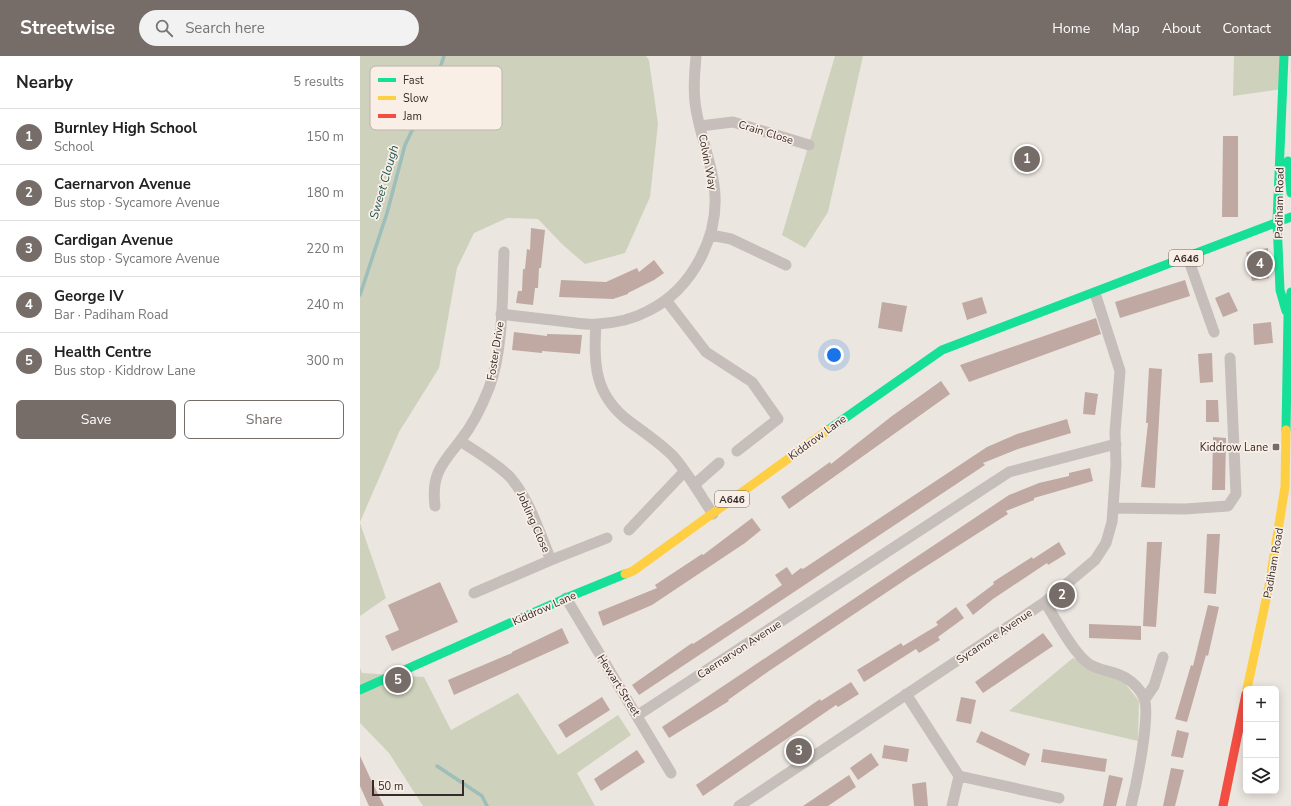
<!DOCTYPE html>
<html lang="en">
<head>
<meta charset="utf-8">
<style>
  body { margin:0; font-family:"Nunito Sans",sans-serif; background:#f2f2f2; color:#222 }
  .controls { position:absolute; right:12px; bottom:12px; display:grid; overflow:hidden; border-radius:6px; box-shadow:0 2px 10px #0003 }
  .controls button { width:36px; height:36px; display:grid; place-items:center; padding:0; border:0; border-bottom:1px solid #e0e0e0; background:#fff; color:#222; font:20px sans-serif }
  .scale { position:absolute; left:12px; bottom:10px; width:92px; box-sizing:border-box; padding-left:4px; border:2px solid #362b28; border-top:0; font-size:11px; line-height:14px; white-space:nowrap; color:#362b28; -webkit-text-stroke:3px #f9efe7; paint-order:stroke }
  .you { position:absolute; left:474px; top:299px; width:14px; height:14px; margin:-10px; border:3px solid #fff; border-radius:50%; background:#1a73e8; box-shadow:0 0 0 6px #1a73e833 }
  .badge { display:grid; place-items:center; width:26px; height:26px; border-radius:50%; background:#766c68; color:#fff; font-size:13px; font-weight:700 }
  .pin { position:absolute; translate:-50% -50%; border:2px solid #fff; box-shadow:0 1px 4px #0006 }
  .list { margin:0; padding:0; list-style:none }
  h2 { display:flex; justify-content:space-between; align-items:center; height:52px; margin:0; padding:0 16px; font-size:17px }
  h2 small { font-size:13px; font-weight:400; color:#767676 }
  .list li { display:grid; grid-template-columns:26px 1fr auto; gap:12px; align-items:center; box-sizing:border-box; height:56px; padding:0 16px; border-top:1px solid #e0e0e0 }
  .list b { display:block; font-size:15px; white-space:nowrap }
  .list p { margin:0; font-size:13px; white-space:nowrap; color:#767676 }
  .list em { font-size:13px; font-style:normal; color:#767676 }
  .actions { display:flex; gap:8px; padding:12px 16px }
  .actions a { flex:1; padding:9px 0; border:1px solid #766c68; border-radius:6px; text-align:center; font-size:14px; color:#766c68 }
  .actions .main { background:#766c68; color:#fff }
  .icon { flex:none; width:22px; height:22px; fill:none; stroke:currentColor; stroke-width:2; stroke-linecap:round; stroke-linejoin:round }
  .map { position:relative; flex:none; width:931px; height:750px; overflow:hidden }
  header { display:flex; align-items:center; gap:24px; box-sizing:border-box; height:56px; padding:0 20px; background:#766c68; color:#fff }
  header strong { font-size:19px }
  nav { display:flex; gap:22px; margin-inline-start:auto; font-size:14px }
  .search { width:280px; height:36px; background:#f2f2f2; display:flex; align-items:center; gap:10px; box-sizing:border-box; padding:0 14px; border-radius:22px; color:#767676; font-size:15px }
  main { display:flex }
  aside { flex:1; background:#fff }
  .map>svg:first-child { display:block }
  .green { fill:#ced1bb }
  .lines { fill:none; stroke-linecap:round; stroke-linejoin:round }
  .stream { stroke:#9dbebb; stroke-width:3.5 }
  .building { fill:#bfa9a2 }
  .street { stroke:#c5beba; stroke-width:11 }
  .fast { stroke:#16e098; stroke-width:9 }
  .slow { stroke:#ffcf43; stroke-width:9 }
  .jam { stroke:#f24e42; stroke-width:9 }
  .poi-dot { fill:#766c68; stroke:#f9efe7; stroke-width:1.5 }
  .labels { text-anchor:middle; stroke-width:3.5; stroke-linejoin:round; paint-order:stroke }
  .shield { fill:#f9efe7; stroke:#706661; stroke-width:1 }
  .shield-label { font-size:10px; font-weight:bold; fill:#362b28 }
  .street-label { font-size:11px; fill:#362b28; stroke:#f9efe7 }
  .poi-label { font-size:11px; fill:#362b28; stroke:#f9efe7; text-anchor:end }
  .water-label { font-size:12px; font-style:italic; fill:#1e5655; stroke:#f9efe7 }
  .key { fill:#f9efe7; stroke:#beb4ae; stroke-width:1 }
  .key-label { font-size:11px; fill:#362b28 }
</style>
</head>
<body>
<header>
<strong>Streetwise</strong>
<div class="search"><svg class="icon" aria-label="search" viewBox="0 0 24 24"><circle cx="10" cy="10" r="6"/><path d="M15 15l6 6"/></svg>Search here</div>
<nav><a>Home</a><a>Map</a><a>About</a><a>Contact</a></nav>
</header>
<main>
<aside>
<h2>Nearby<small>5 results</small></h2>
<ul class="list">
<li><span class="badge">1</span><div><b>Burnley High School</b><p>School</p></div><em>150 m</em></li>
<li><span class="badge">2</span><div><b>Caernarvon Avenue</b><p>Bus stop · Sycamore Avenue</p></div><em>180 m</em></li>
<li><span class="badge">3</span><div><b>Cardigan Avenue</b><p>Bus stop · Sycamore Avenue</p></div><em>220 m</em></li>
<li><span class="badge">4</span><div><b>George IV</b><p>Bar · Padiham Road</p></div><em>240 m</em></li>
<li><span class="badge">5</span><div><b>Health Centre</b><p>Bus stop · Kiddrow Lane</p></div><em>300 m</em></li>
</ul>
<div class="actions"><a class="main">Save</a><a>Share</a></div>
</aside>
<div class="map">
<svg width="931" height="750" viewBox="0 0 931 750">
  <rect width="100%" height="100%" fill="#ece6e0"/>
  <path class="green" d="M 0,0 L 286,0 L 289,4 L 298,68 L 290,141 L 265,197 L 225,208 L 203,189 L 178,163 L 147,162 L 114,177 L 97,212 L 79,312 L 39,376 L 0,466 Z
    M 475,0 L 503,0 L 468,156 L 445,192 L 422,179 Z
    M 874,0 L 924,0 L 922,33 L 873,40 Z
    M 0,467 L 26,542 L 0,560 Z
    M 713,602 L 763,625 L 779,645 L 778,685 L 649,655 Z
    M 0,612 L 2,617 L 64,621 L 91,674 L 158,637 L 198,699 L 258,659 L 271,679 L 217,717 L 235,750 L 63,750 L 29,697 L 0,667 Z"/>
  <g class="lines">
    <path class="stream" d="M 0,239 L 27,157 L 45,89 L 75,27 L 84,0
      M 77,710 L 122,740 L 127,750"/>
  </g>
  <path class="building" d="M 863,80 L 878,80 L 878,161 L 862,161 Z
    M 171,172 L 185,174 L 181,212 L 179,212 L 178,232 L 175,232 L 173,249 L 156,247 L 158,235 L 162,235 L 163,213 L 165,213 L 167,193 L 170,194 Z
    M 908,192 L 909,222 L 892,225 L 886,196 Z
    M 294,204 L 304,217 L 294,224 L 268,237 L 268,238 L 253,243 L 199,241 L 201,224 L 246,226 L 277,212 L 279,216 Z
    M 825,224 L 830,240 L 760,262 L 755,246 Z
    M 869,236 L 878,255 L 863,261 L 855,242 Z
    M 622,241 L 627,257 L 607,264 L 602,247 Z
    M 522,246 L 547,250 L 542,276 L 518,272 Z
    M 736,262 L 741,278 L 609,326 L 600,309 Z
    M 911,266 L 913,287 L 894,289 L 893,268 Z
    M 154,276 L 187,280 L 187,278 L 222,279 L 220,298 L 182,295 L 182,297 L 152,294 Z
    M 852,297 L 853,326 L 840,327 L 838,298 Z
    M 789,312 L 802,313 L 795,432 L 781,431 L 788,367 L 786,367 Z
    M 581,325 L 590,338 L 429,453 L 421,441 L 470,406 L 471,408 L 532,360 Z
    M 725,336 L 738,338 L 735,359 L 723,358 Z
    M 846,344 L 858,344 L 859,366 L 846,366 Z
    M 707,363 L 711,377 L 658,393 L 623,407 L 625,409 L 279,639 L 272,629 L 332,587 L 333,588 L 382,556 L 422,529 L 415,519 L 427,511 L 432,519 L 441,512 L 443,513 L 627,391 L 657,378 Z
    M 853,381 L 866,382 L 865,434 L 852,434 Z
    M 730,412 L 733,425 L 674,442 L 674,444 L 646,455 L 648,458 L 551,520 L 409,615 L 368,644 L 369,645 L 309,682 L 302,671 L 649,439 L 679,427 L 709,420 L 709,417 Z
    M 392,462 L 401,474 L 385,487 L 292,549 L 243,570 L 238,556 L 297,532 L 295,529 L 342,498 L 343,499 Z
    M 847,478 L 860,478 L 856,538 L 844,537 Z
    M 699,486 L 706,498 L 688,509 L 687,507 L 633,543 L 613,559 L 606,549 L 634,528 L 633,526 L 672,501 L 673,503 Z
    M 787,486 L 802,486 L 796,571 L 783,570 Z
    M 80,526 L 98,566 L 32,595 L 25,580 L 39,574 L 28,549 Z
    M 848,549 L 859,551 L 848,600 L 846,599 L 827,666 L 815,663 L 831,609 L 833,610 Z
    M 596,551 L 604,562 L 578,581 L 580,584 L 559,597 L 556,593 L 504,626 L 497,614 L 541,587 L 543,590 L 578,569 L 576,566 Z
    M 729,568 L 781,570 L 781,584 L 729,582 Z
    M 202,572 L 209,587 L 94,639 L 88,624 L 152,597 L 152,596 Z
    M 683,577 L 693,590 L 623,637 L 615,626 Z
    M 491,626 L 499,638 L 478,651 L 476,649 L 343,740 L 336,729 L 460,643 L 461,645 Z
    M 242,641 L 250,654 L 206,682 L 198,669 Z
    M 601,641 L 616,644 L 611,668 L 596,665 Z
    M 817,674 L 829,677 L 823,702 L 811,700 Z
    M 621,675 L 670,698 L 665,710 L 616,686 Z
    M 524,689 L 549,693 L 547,706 L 522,702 Z
    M 683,693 L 747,703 L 745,716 L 681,706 Z
    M 277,694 L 285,706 L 241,735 L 234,723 Z
    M 511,697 L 519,709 L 498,724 L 490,712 Z
    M 0,700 L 13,728 L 24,750 L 9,750 L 0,730 Z
    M 811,712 L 824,714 L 815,750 L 803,750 Z
    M 489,719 L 496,731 L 468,750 L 443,750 Z
    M 749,719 L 763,722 L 756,750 L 743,750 Z
    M 566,726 L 568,750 L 554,750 L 552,728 Z"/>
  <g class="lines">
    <path class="street" d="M 340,70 L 373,66 L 449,89
      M 351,179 L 371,183 L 426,209
      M 828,202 L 854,276
      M 306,244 L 346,296 L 392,326 L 418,363 L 377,395
      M 141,258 C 163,261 186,263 208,266 C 217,267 228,269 238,268 C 255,267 273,263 288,255 C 333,233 361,178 354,129 C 350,100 338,74 335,46 C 333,30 335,15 336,0
      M 236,269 C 233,309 235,340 270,366 C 285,377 300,387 313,400 C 328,417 340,439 353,458
      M 100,385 C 117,396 136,407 150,421 C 170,444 179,476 191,504
      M 334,429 L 359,407
      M 75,450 C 71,418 82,408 100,385 C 112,370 122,350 129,332 C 144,294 142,237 144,196
      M 753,452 L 825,453 L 868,450 L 876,438 L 870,302
      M 269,474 L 324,416
      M 114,537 L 191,504 L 247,482
      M 206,542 L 311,717
      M 685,546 C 695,562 714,598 729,608 C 740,615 755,615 766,622 C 773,626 781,634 784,642 C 791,659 776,730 771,750
      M 546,638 L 599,720 L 592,750
      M 785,643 L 794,630 L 803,601
      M 278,659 L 649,416 L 756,388
      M 599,720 L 699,742
      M 379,750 L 685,546 L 735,504 L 746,487 L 752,466 L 756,409 L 755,376 L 760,315 L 735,237"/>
    <path class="fast" d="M 924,0 L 917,166 L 920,234 L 926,255
      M 928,105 L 931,137
      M 468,374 L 582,294 L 931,161
      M 926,374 L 928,260 L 931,236
      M 0,634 L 206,542 L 265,518"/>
    <path class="slow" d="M 265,518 L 273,515 L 468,374
      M 887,633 L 909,530 L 925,431 L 926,374"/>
    <path class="jam" d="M 863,750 L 886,638"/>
  </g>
  <rect class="poi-dot" x="912" y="387" width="8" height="8" rx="2"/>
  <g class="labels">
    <g class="shield">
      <rect x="809" y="194" width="34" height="16" rx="3"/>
      <rect x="355" y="435" width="34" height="16" rx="3"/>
    </g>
    <g class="shield-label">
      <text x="826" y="206">A646</text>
      <text x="372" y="447">A646</text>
    </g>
    <g class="street-label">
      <text transform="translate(406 76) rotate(17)" y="4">Crain Close</text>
      <text transform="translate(348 106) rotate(79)" y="4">Colvin Way</text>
      <text transform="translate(919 147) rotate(-89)" y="4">Padiham Road</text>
      <text transform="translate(135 295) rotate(-81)" y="4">Foster Drive</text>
      <text transform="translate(457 381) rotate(-36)" y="4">Kiddrow Lane</text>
      <text transform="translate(174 466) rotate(66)" y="4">Jobling Close</text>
      <text transform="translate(913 507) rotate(-80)" y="4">Padiham Road</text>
      <text transform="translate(184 552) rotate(-24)" y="4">Kiddrow Lane</text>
      <text transform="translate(634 580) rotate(-34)" y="4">Sycamore Avenue</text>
      <text transform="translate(379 593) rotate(-33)" y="4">Caernarvon Avenue</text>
      <text transform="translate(259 629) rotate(58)" y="4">Hewart Street</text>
    </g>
    <g class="poi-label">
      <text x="908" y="395">Kiddrow Lane</text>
    </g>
    <g class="water-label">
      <text transform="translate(24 126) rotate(-74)" y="4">Sweet Clough</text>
    </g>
  </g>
  <rect x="10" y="10" width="132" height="64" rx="6" class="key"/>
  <rect x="18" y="22" width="18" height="4" fill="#16e098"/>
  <rect x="18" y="40" width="18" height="4" fill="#ffcf43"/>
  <rect x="18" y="58" width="18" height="4" fill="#f24e42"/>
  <g class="key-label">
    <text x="43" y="28">Fast</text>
    <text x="43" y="46">Slow</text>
    <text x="43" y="64">Jam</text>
  </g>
</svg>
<div class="controls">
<button>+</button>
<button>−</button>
<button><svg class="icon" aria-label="layers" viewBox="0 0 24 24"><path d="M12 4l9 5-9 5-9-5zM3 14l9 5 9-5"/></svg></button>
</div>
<div class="scale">50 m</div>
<div class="you"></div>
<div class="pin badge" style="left:667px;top:103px">1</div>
<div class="pin badge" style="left:702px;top:539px">2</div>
<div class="pin badge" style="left:439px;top:695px">3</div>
<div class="pin badge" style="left:900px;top:208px">4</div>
<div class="pin badge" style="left:38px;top:624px">5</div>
</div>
</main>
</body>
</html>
